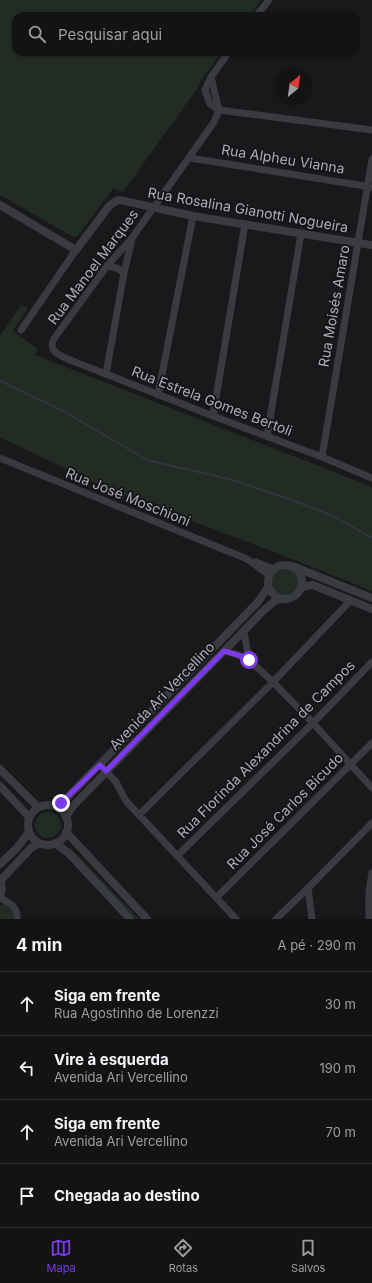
<!DOCTYPE html>
<html lang="pt">
<head>
<meta charset="utf-8">
<style>
  body { margin:0; font-family:Inter,sans-serif; background:#202022; color:#f1f3f6 }
  .compass { position:absolute; left:276px; top:68px; width:36px; height:36px; border-radius:50%; background:#131314; box-shadow:0 1px 3px #0004; rotate:29deg }
  .stop { position:absolute; width:12px; height:12px; margin:-9px; border:3px solid #7c3aed; border-radius:50%; background:#fff }
  .stop.end { background:#7c3aed; border-color:#fff; box-shadow:0 1px 4px #0008 }
  .list { margin:0; padding:0; list-style:none }
  h2 { display:flex; justify-content:space-between; align-items:center; height:52px; margin:0; padding:0 16px; font-size:17px }
  h2 small { font-size:13px; font-weight:400; color:#9d9ea0 }
  .list li { display:grid; grid-template-columns:26px 1fr auto; gap:12px; align-items:center; box-sizing:border-box; height:64px; padding:0 16px; border-top:1px solid #323234 }
  .list b { display:block; font-size:15px; white-space:nowrap }
  .list p { margin:0; font-size:13px; white-space:nowrap; color:#9d9ea0 }
  .list em { font-size:13px; font-style:normal; color:#9d9ea0 }
  .icon { flex:none; width:22px; height:22px; fill:none; stroke:currentColor; stroke-width:2; stroke-linecap:round; stroke-linejoin:round }
  .map { position:relative; flex:none; width:372px; height:919px; overflow:hidden }
  .search { position:absolute; background:#131314; box-shadow:0 1px 3px #0004; left:12px; right:12px; top:12px; height:44px; display:flex; align-items:center; gap:10px; box-sizing:border-box; padding:0 14px; border-radius:12px; color:#9d9ea0; font-size:15px }
  .sheet { height:308px; background:#131314 }
  nav { display:flex; justify-content:space-around; align-items:center; box-sizing:border-box; height:56px; border-top:1px solid #323234; background:#131314; font-size:11px; color:#9d9ea0 }
  nav a { display:grid; justify-items:center; gap:2px }
  nav .on { color:#7c3aed }
  .map>svg:first-child { display:block }
  .green { fill:#232b25 }
  .lines { fill:none; stroke-linecap:round; stroke-linejoin:round }
  .stream { stroke:#30363e; stroke-width:2 }
  .minor { stroke:#3a3b40; stroke-width:7 }
  .tertiary { stroke:#3a3b40; stroke-width:8 }
  .route { stroke:#7c3aed; stroke-width:5 }
  .labels { text-anchor:middle; stroke-width:3.5; stroke-linejoin:round; paint-order:stroke }
  .street-label { font-size:14px; fill:#acafb9; stroke:#141416 }
</style>
</head>
<body>
<div class="map">
<svg width="372" height="919" viewBox="0 0 372 919">
  <rect width="100%" height="100%" fill="#19191b"/>
  <path class="green" d="M 0,0 L 261,0 L 249,16 L 16,16 L 16,52 L 222,52 L 201,80 L 197,89 L 123,192 L 113,189 L 82,230 L 77,236 L 73,237 L 0,195 Z
    M 21,305 L 28,308 L 13,331 L 38,349 L 35,355 L 372,487 L 372,591 L 287,557 L 107,489 L 0,437 L 0,336 Z
    M271 582a14 14 0 1 1 28 0a14 14 0 1 1-28 0Z
    M35 825a13 13 0 1 1 26 0a13 13 0 1 1-26 0Z
    M 70,847 L 139,919 L 136,919 L 67,849 Z
    M 4,904 C 12,908 13,911 14,919 L 0,919 L 0,905 Z"/>
  <g class="lines">
    <path class="stream" d="M 0,381 L 65,412 L 147,460 L 233,480 L 292,500 L 333,516 L 367,535 L 372,537"/>
    <path class="minor" d="M 256,16 L 269,0
      M 211,77 L 229,52
      M 219,110 L 214,122 L 132,238 L 107,266 L 53,340 L 52,345 L 53,349 L 56,353 L 65,358 L 213,416 L 322,457 L 372,478
      M 219,110 L 211,77 L 205,90 L 210,104 L 219,110 L 372,130
      M 190,158 L 371,187
      M 107,266 L 117,268 L 124,273
      M 21,330 L 76,250
      M 106,374 L 124,273 L 132,239
      M 158,395 L 193,216
      M 213,416 L 245,224
      M 267,436 L 301,234
      M 322,457 L 372,159
      M 0,458 L 247,559 L 269,575
      M 256,562 L 273,569
      M 244,631 L 249,660
      M 224,651 L 238,655 L 249,660 L 273,682 L 313,723 L 372,788
      M 100,765 L 116,782 L 126,801 L 236,919
      M 139,815 L 273,682 L 351,600
      M 178,855 L 313,723 L 372,662
      M 308,888 L 312,919
      M 217,897 L 372,743
      M 0,898 C 10,903 18,907 17,919
      M 276,919 L 308,888 L 372,823
      M 369,919 L 369,891 L 372,873"/>
    <path class="tertiary" d="M 0,205 L 76,250 L 109,206 L 116,201 L 120,200 L 193,216 L 372,245
      M268 582a17 17 0 1 1 34 0a17 17 0 1 1-34 0Z
      M 295,567 L 372,598
      M 301,588 L 306,586 L 313,585 L 372,609
      M 0,769 L 38,807
      M 0,786 L 29,817
      M28 825a20 20 0 1 1 40 0a20 20 0 1 1-40 0Z
      M 58,807 L 258,602 L 268,587
      M 66,817 L 72,807 L 264,610 L 276,600 L 282,599
      M 66,832 L 147,919
      M 55,843 L 67,852 L 77,862 L 130,919
      M 0,864 L 16,849 L 29,832
      M 0,878 L 2,889 L 0,896
      M 1,880 L 30,849 L 39,843"/>
  </g>
  <g class="lines">
    <path class="route" d="M 61,803 L 100,765 L 106,771 L 224,651 L 238,655 L 249,660"/>
  </g>
  <g class="labels">
    <g class="street-label">
      <text transform="translate(283 159) rotate(9)" y="5">Rua Alpheu Vianna</text>
      <text transform="translate(248 210) rotate(10)" y="5">Rua Rosalina Gianotti Nogueira</text>
      <text transform="translate(93 267) rotate(-53)" y="5">Rua Manoel Marques</text>
      <text transform="translate(334 306) rotate(-80)" y="5">Rua Moisés Amaro</text>
      <text transform="translate(212 401) rotate(21)" y="5">Rua Estrela Gomes Bertoli</text>
      <text transform="translate(128 497) rotate(22)" y="5">Rua José Moschioni</text>
      <text transform="translate(162 696) rotate(-46)" y="5">Avenida Ari Vercellino</text>
      <text transform="translate(266 749) rotate(-45)" y="5">Rua Florinda Alexandrina de Campos</text>
      <text transform="translate(285 811) rotate(-45)" y="5">Rua José Carlos Bicudo</text>
    </g>
  </g>
</svg>
<svg class="compass" viewBox="-18 -18 36 36"><path d="M0-13l5 13h-10z" fill="#e53935"/><path d="M0 13l5-13h-10z" fill="#9d9ea0"/></svg>
<div class="stop" style="left:249px;top:660px"></div>
<div class="stop end" style="left:61px;top:803px"></div>
<div class="search"><svg class="icon" aria-label="search" viewBox="0 0 24 24"><circle cx="10" cy="10" r="6"/><path d="M15 15l6 6"/></svg>Pesquisar aqui</div>
</div>
<section class="sheet">
<h2>4 min<small>A pé · 290 m</small></h2>
<ul class="list">
<li><svg class="icon" aria-label="ahead" viewBox="0 0 24 24"><path d="M12 20V5M6 11l6-6 6 6"/></svg><div><b>Siga em frente</b><p>Rua Agostinho de Lorenzzi</p></div><em>30 m</em></li>
<li><svg class="icon" aria-label="left" viewBox="0 0 24 24"><path d="M17 20v-9H6M10 6l-5 5 5 5"/></svg><div><b>Vire à esquerda</b><p>Avenida Ari Vercellino</p></div><em>190 m</em></li>
<li><svg class="icon" aria-label="ahead" viewBox="0 0 24 24"><path d="M12 20V5M6 11l6-6 6 6"/></svg><div><b>Siga em frente</b><p>Avenida Ari Vercellino</p></div><em>70 m</em></li>
<li><svg class="icon" aria-label="arrive" viewBox="0 0 24 24"><path d="M6 21V4h12l-3 4 3 4H6"/></svg><div><b>Chegada ao destino</b></div></li>
</ul>
</section>
<nav>
<a class="on"><svg class="icon" aria-label="map" viewBox="0 0 24 24"><path d="M3 6l6-2 6 2 6-2v14l-6 2-6-2-6 2zM9 4v14M15 6v14"/></svg>Mapa</a>
<a><svg class="icon" aria-label="directions" viewBox="0 0 24 24"><path d="M12 3l9 9-9 9-9-9zM9 14v-3h6M13 9l2 2-2 2"/></svg>Rotas</a>
<a><svg class="icon" aria-label="saved" viewBox="0 0 24 24"><path d="M7 4h10v16l-5-4-5 4z"/></svg>Salvos</a>
</nav>
</body>
</html>
